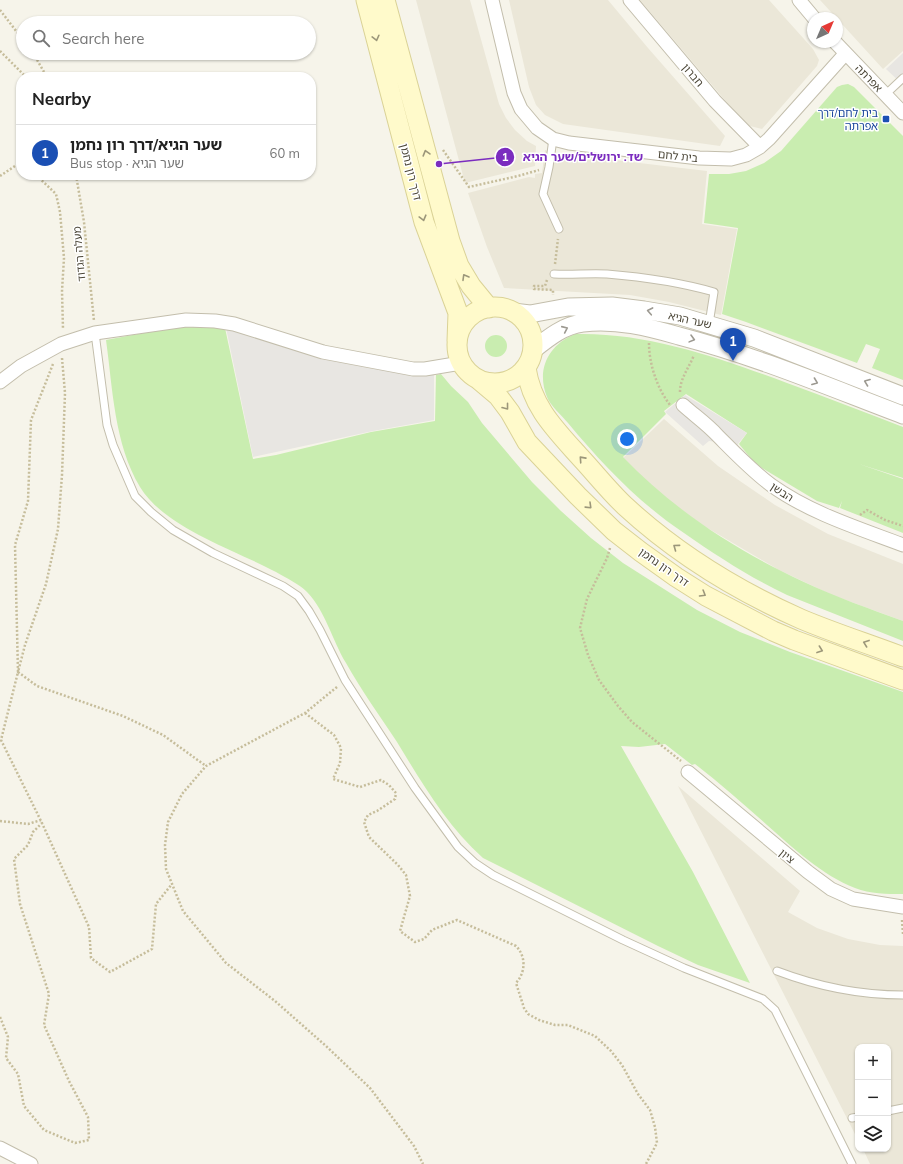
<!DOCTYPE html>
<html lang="en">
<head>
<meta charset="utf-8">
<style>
  body { margin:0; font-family:Mulish,"Noto Sans Hebrew",sans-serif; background:#f6f6f6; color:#222 }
  .controls { position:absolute; right:12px; bottom:12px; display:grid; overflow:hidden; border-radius:8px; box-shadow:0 1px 3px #0004 }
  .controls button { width:36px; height:36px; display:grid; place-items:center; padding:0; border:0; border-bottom:1px solid #e0e0e0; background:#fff; color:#222; font:20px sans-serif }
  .compass { position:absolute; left:807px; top:12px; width:36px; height:36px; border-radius:50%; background:#fff; box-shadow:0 1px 3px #0004; rotate:44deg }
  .you { position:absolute; left:627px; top:439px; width:14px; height:14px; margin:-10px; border:3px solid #fff; border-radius:50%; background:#1a73e8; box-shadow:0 0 0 6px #1a73e833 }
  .badge { display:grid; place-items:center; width:26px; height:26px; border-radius:50%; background:#0f766e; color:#fff; font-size:13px; font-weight:700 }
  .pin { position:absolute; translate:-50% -33px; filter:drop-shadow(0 1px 2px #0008) }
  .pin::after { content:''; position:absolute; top:21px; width:14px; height:12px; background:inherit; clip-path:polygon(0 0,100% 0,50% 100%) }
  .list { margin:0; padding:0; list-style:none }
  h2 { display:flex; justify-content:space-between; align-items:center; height:52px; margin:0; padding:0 16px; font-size:17px }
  h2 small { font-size:13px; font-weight:400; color:#767676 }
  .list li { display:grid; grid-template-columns:26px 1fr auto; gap:12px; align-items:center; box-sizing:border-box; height:56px; padding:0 16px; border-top:1px solid #e0e0e0 }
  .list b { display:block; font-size:15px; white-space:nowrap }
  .list p { margin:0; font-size:13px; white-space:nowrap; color:#767676 }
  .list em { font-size:13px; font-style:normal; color:#767676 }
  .icon { flex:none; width:22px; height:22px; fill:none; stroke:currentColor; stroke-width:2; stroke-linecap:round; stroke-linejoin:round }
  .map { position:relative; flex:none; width:903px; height:1164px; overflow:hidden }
  .search { position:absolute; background:#fff; box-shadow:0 1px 3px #0004; left:16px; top:16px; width:300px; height:44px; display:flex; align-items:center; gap:10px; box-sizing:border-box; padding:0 14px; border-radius:22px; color:#767676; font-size:15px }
  .panel { position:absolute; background:#fff; box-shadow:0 1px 3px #0004; left:16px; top:72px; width:300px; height:108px; border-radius:16px }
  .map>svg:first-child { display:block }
  .residential { fill:#ebe7d8 }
  .green { fill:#c9edb0 }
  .parking { fill:#e8e6e2 }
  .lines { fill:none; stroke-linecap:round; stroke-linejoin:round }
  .service-casing { stroke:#c3beac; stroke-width:9 }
  .minor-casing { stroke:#c3beac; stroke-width:15 }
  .tertiary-casing { stroke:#c3beac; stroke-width:19 }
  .secondary-casing { stroke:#dad296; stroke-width:21 }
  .path { stroke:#c6bd9b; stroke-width:2.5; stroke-dasharray:2 2; stroke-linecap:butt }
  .service { stroke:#fff; stroke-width:7 }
  .minor { stroke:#fff; stroke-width:13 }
  .tertiary { stroke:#fff; stroke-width:17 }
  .secondary { stroke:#fffacb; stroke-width:19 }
  .oneway { stroke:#9c977a }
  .oneway2 { stroke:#9c9991 }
  .transit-dot { fill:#1a4fb4; stroke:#fff; stroke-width:1.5 }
  .labels { text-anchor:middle; stroke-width:3; stroke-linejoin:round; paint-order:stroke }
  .street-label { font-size:11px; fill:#4b4637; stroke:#fff }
  .transit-label { font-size:11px; fill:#164399; stroke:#fff; text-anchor:end }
  .leader { fill:none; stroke:#7b2cbf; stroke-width:1.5 }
  .callout-dot { fill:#7b2cbf; stroke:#fff; stroke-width:1.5 }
  .mark-label { font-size:12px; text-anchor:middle; font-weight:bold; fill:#fff }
  .callout-label { font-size:12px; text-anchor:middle; font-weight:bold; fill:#7b2cbf; stroke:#fff; stroke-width:3; stroke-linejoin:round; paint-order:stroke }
</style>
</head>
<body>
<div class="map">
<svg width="903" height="1164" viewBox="0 0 903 1164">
  <rect width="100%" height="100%" fill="#f6f4ea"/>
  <path class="residential" d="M 416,0 L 470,0 L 499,104 L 506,118 L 515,130 L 527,141 L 536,146 L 535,166 L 465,183 Z
    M 509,0 L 608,0 L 648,48 L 725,136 L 720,146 L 563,124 L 545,115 L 536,105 L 529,87 Z
    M 640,0 L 769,0 L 813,49 L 819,60 L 817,66 L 762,129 L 746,125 Z
    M 820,0 L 903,0 L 903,51 L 883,69 Z
    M 545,150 L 555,153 L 707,171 L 702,224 L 737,229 L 721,315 L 669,302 L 630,295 L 504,288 L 487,247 L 468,193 L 529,177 L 535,178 L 535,174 L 542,173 Z
    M 664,419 L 718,466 L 775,505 L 828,534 L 903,564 L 903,621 L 832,595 L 779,570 L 704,526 L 668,500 L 639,474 L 623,458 Z
    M 678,786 L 800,891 L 788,912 L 817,928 L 848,939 L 880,945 L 903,946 L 903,1164 L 870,1164 L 863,1149 L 888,1149 L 888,1047 L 858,1047 L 858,1140 Z"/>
  <path class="green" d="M 848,84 L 854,87 L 903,136 L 903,380 L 872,368 L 880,349 L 866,344 L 857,363 L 746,322 L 722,314 L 738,228 L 704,223 L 709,174 L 729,174 L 746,171 L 764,163 L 781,151 L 837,87 L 842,85 Z
    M 180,326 L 225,328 L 253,459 L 276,455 L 371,432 L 435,421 L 436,375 L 441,374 L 451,386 L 468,402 L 482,423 L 532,482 L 561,511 L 591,538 L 623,563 L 697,610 L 740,632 L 790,652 L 903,692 L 903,894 C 887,894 870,894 855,888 C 823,876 792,847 767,825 C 743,804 720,783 695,764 L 692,765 L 665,744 L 639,747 L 621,746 L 693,872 L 750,983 L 698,965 L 658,946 L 483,858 C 447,826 422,783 397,742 C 380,716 361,690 346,663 C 332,640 326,612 307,592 C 299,584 286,578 276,572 C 235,550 165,528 140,487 C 114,443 113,390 106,340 Z
    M 575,334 C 647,332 720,358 787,383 C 826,397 864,412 903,427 L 903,478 L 859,464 L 903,479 L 903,533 L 840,508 L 842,501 L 839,508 L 817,501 L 762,468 L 753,461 L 739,444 L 747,433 L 686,394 L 664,411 L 666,414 L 623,457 C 675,511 737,551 804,582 C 836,597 870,609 903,621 L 903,641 L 787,595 C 751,578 717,556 684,533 C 639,503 602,464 568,423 C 562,416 550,405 547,397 C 536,370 548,345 575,334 Z
    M485 346a11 11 0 1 1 22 0a11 11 0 1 1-22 0Z"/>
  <path class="parking" d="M 903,53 L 903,85 L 886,69 Z
    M 226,328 L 434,374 L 434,420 L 373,431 L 253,457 Z
    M 685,395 L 747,433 L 729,455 L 717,442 L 709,441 L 703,446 L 665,412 Z"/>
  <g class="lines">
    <defs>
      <path id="service" d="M 885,95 L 903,78
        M 553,139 L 549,167 L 543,194 L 559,229
        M 554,274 C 572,275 589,273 607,274 C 643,277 679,282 714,292 L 709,324
        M 95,333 L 107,425 L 113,445 L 135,496 L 151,512 L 173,530 L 213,553 L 283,586 L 298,596 L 309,611 L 320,630 L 345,680 L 415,788 L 458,847 L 475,863 L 493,875 L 623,940 L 684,968 L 763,999 L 775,1010 L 852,1164
        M 777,971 C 819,987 859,995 903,995
        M 888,1111 L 903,1108
        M 852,1118 L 858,1117"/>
      <path id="minor" d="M 492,0 L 514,93 L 521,109 L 537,128 L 553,139 L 569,143 L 699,158 L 731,159 L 746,155 L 760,147 L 769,139 L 845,54
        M 630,0 L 715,101 L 760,147
        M 799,0 L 814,18
        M 835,42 L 903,113
        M 0,382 L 21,366 L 61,344 L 95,333 L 186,320 L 215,321 L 234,324 L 323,352 L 413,369 L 425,369 L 461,363
        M 683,405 C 694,415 707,424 717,435 C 734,452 751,470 771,485 C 810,513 858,528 903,545
        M 688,772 L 808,872 L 831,889 L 853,899 L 903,907
        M 0,1148 L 31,1164"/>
      <path id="tertiary" d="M 513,312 L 530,314 L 568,307 L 612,306 L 644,310 L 680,316 L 754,338 L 903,396
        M 533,350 C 548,338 564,325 583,323 C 616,319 648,327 679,336 C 756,356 829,387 903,415"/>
      <path id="secondary" d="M 366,0 L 424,222 L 458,313 L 457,341
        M 385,0 L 450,241 L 459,266 L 471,286 L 489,308
        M457 345a38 38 0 1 1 76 0a38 38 0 1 1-76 0Z
        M 526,368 C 532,407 555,429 580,457 C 595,473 609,491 625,506 C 676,553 738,591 801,619 C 834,633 869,644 903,657
        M 479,380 L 498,396 L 510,412 L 527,442 L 578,496 L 614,531 L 641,552 L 676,577 L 706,596 L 773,631 L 794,640 L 903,680"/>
    </defs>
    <use href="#service" class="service-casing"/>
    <use href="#minor" class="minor-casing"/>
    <use href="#tertiary" class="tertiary-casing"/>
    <use href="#secondary" class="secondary-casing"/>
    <path class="path" d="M 0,10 L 23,40
      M 0,51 L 26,77
      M 33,53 L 47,77
      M 443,150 L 469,187 L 518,176 L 539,170
      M 36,175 L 56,194 L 60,212 L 64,258 L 62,291 L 63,329
      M 76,175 L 84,222 L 94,321
      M 0,176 L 18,164 L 21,166
      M 555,264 L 558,239
      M 547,280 L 545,286 L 534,286 L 534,289 L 553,290 L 553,295
      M 649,343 C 649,364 657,388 670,405
      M 62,358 L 65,393 L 62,475 L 58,529 L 46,584 L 25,645 L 18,672 L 37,686 L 123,716 L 163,735 L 206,766
      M 53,364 L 31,420 L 28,501 L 15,545 L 18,672 L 1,740 L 42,823 L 89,927 L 91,958 L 110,972 L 152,949 L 156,904 L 172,884
      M 680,392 C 680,378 689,368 694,355
      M 860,515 L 867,510 L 885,520 L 903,526
      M 610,548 L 607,558 L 587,599 L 580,628 L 588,655 L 599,680 L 618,706 L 632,722 L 681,761
      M 337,687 L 305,713 L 206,766 L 182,794 L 168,822 L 165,845 L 166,869 L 183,911 L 226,963 L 275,1001 L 326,1046 L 370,1088 L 414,1146 L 423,1164
      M 305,713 L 334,735 L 341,748 L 340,763 L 333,779 L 360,787 L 381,780 L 389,785 L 396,793 L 395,799 L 377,811 L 368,815 L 364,822 L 369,837 L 398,865 L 406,875 L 410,896 L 400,931 L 415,942 L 424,939 L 432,930 L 457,920 L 516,946 C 526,956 526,972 516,983 L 524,1008 L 528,1014 L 539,1020 L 555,1025 L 568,1025 L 595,1036 L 611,1051 L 622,1065 L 638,1094 L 650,1110 L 655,1127 L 657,1143 L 646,1164
      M 0,821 L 28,824 L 41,820
      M 902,920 L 903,934
      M 0,1017 L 8,1037 L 6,1058 L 18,1074 L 24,1106 L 44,1130 L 75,1143 L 89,1140 L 88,1117 L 69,1081 L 44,1025 L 49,994 L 20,904 L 14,859 L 28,845 L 33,832 L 42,823"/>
    <use href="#service" class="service"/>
    <use href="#minor" class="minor"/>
    <use href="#tertiary" class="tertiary"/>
    <use href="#secondary" class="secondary"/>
  </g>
  <defs><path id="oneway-chevron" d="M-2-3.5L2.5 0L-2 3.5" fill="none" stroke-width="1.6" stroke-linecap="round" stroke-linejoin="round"/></defs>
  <g class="oneway">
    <use href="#oneway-chevron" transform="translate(376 38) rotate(76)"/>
    <use href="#oneway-chevron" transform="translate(426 153) rotate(-106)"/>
    <use href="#oneway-chevron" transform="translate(423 218) rotate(75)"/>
    <use href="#oneway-chevron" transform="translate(465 277) rotate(-120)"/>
    <use href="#oneway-chevron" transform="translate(506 407) rotate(52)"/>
    <use href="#oneway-chevron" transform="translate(582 459) rotate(-132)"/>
    <use href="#oneway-chevron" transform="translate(589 506) rotate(44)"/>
    <use href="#oneway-chevron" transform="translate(676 547) rotate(-144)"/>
    <use href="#oneway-chevron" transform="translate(703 594) rotate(31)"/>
    <use href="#oneway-chevron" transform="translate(866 643) rotate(-160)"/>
    <use href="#oneway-chevron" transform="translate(820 650) rotate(20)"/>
  </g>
  <g class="oneway2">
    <use href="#oneway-chevron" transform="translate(650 311) rotate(-169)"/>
    <use href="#oneway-chevron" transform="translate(565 329) rotate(-24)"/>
    <use href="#oneway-chevron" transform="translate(692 339) rotate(15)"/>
    <use href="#oneway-chevron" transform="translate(815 382) rotate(21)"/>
    <use href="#oneway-chevron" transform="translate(867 382) rotate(-159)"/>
  </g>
  <rect class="transit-dot" x="882" y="115" width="8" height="8" rx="2"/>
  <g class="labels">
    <g class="street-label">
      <text transform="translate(693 75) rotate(49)" y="4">חברון</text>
      <text transform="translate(869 78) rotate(46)" y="4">אפרתה</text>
      <text transform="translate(678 156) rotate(6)" y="4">בית לחם</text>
      <text transform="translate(411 172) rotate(76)" y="4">דרך רון נחמן</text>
      <text transform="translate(79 254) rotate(-95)" y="4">מעלה הגדוד</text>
      <text transform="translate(690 320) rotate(13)" y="4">שער הגיא</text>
      <text transform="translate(782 492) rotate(33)" y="4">הבשן</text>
      <text transform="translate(664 567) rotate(35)" y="4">דרך רון נחמן</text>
      <text transform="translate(787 856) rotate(40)" y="4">ציון</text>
    </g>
    <g class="transit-label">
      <text x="878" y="117">בית לחם/דרך<tspan x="878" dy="13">אפרתה</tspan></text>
    </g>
  </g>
  <path class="leader" d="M439 164L505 157"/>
  <g class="callout-dot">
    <circle cx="439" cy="164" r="4"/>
    <circle cx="505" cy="157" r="10"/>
  </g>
  <g class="mark-label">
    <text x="505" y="161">1</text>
  </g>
  <g class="callout-label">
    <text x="583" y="161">שד. ירושלים/שער הגיא</text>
  </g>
</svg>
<div class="controls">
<button>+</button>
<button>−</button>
<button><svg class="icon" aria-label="layers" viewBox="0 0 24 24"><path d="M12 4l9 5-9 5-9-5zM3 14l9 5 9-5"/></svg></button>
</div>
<svg class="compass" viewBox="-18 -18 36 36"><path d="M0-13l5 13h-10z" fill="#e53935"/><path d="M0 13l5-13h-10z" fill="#767676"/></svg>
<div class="you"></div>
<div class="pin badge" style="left:733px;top:361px;background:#1a4fb4">1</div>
<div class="search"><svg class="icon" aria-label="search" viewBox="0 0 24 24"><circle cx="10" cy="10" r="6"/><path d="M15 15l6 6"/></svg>Search here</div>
<section class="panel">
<h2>Nearby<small></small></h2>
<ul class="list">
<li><span class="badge" style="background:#1a4fb4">1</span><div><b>שער הגיא/דרך רון נחמן</b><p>Bus stop · שער הגיא</p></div><em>60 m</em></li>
</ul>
</section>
</div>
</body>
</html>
